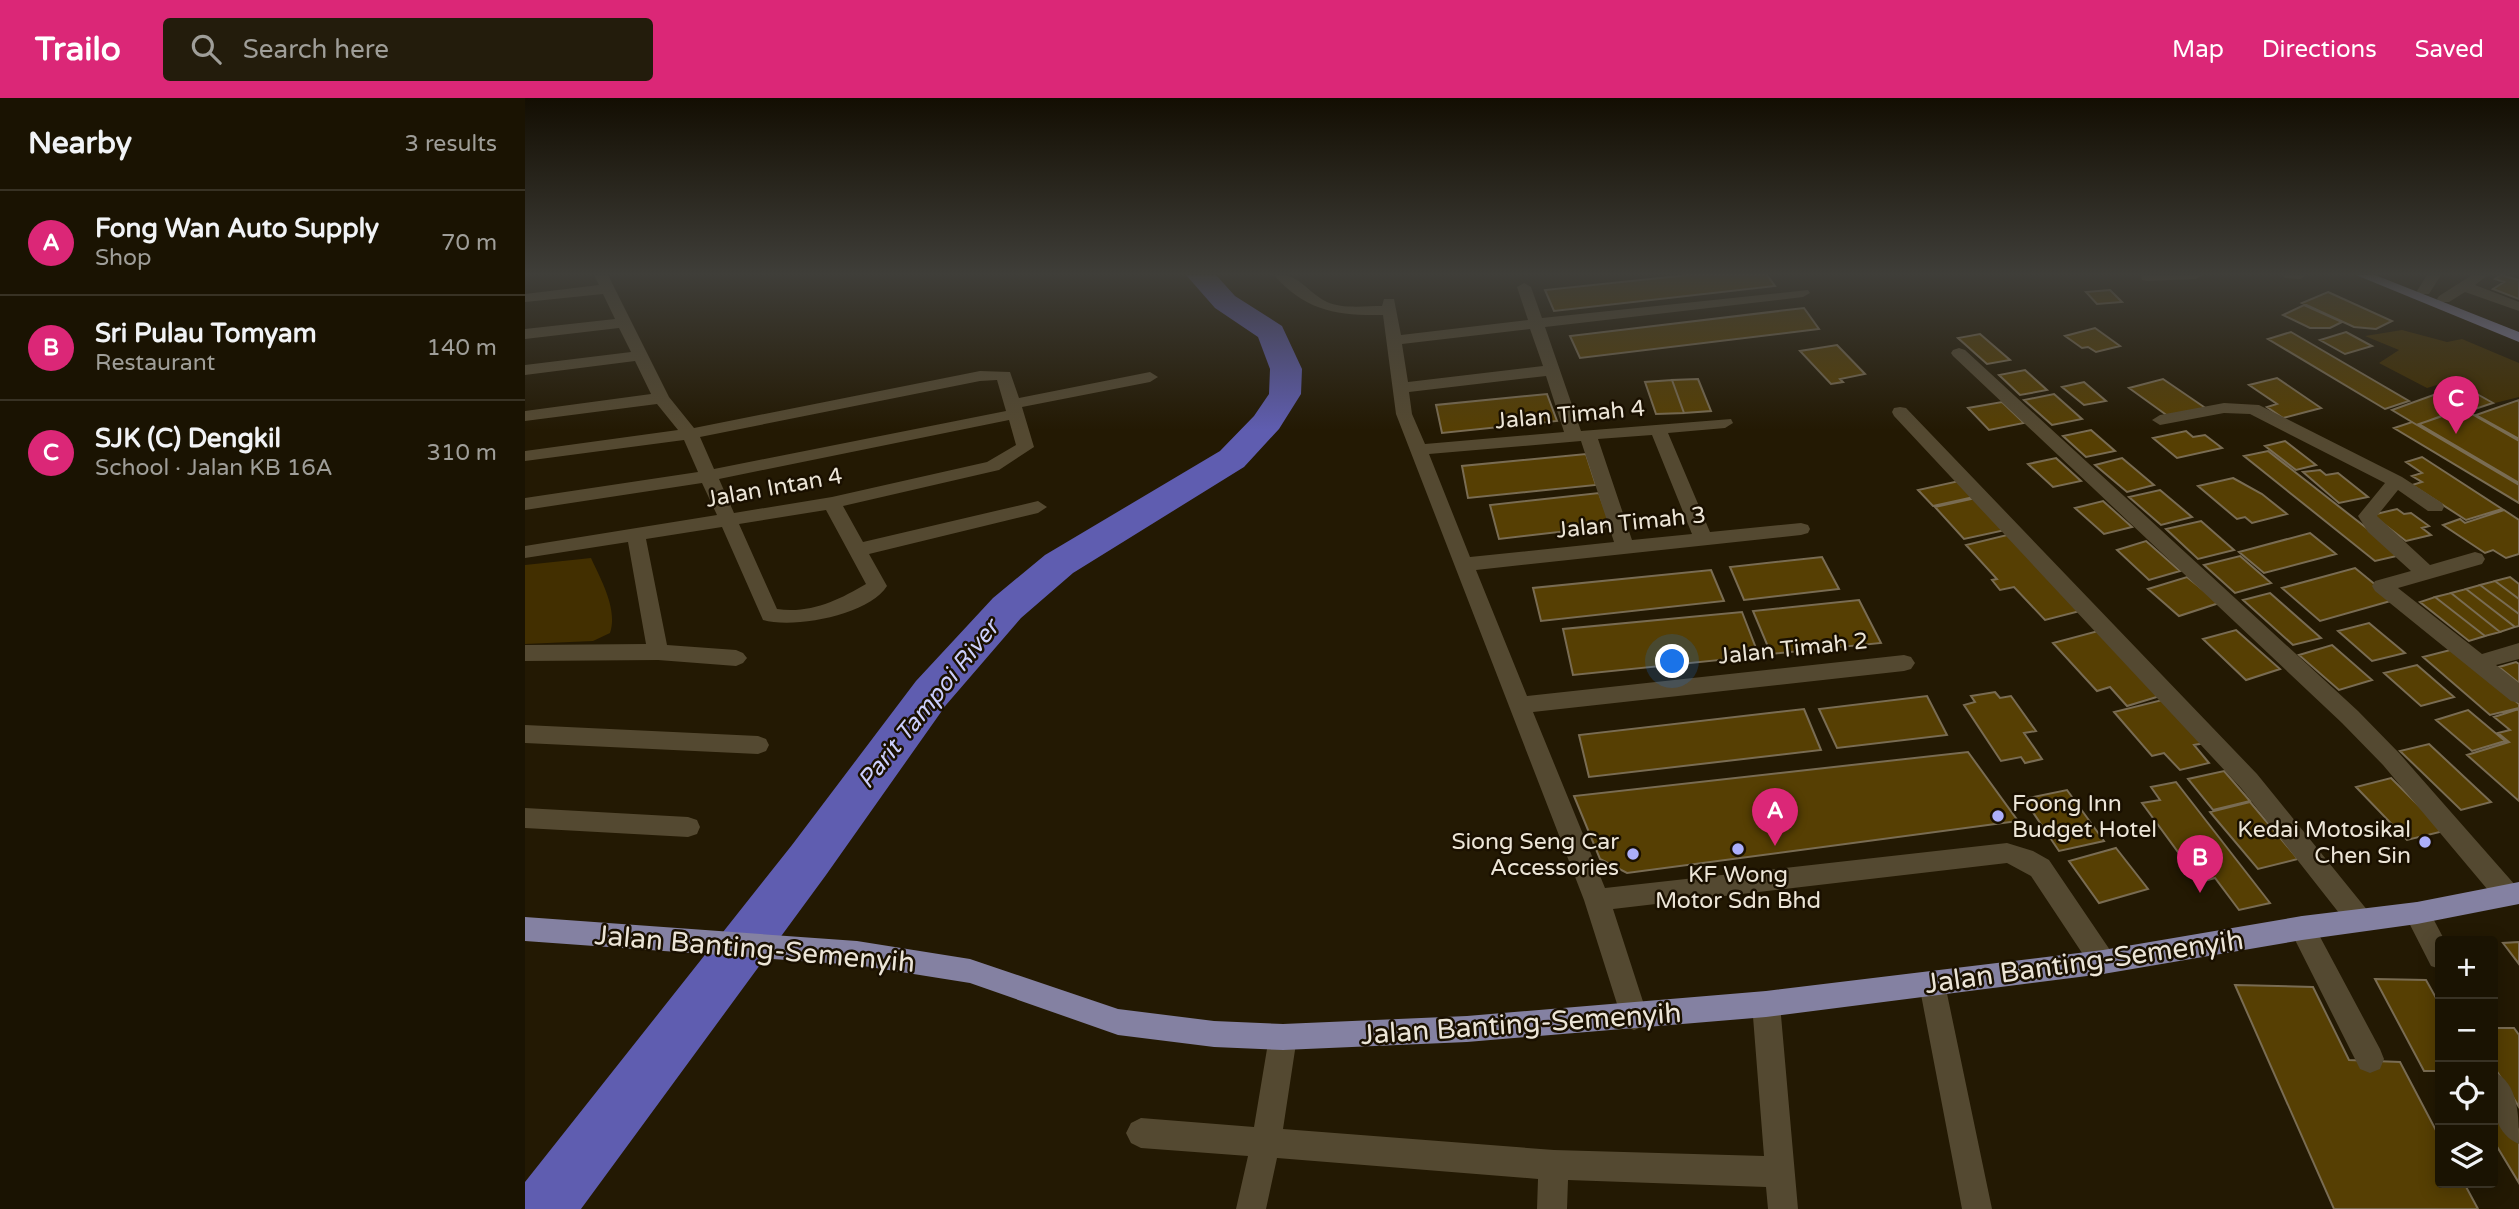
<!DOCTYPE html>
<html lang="en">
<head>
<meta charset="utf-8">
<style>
  body { margin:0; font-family:"Varela Round",sans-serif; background:#231c0c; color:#f1f3f6 }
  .controls { position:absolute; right:21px; bottom:21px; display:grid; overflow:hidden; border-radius:7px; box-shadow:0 4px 18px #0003 }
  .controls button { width:63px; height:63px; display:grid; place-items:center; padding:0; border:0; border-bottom:2px solid #383224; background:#1a1302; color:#f1f3f6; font:35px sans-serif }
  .you { position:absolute; left:1148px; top:564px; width:24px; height:24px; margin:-18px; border:5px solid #fff; border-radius:50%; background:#1a73e8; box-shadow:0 0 0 10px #1a73e833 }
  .badge { display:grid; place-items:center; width:46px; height:46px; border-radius:50%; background:#db2777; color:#fff; font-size:23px; font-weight:700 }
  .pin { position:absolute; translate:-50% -58px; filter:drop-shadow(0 2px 4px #0008) }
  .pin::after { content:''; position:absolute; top:37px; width:24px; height:21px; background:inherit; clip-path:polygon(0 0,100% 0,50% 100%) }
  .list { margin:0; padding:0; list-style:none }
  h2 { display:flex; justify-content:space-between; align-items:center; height:91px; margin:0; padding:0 28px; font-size:30px }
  h2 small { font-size:23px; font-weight:400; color:#9f9e99 }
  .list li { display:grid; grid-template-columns:46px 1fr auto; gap:21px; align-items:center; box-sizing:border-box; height:105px; padding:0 28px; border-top:2px solid #383224 }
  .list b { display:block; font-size:26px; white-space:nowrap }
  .list p { margin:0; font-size:23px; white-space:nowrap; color:#9f9e99 }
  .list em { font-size:23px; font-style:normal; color:#9f9e99 }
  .icon { flex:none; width:38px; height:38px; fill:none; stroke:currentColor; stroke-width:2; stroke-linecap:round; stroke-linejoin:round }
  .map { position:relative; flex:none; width:1994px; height:1111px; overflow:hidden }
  header { display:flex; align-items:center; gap:42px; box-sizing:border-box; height:98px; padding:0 35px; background:#db2777; color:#fff }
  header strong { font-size:33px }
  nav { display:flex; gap:38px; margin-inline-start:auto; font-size:24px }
  .search { width:490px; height:63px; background:#231c0c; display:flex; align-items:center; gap:18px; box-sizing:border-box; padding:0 24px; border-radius:7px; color:#9f9e99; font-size:26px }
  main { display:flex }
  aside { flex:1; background:#1a1302 }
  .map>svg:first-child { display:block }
  .green { fill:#422f00 }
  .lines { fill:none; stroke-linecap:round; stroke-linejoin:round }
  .river { fill:#5f5db0; fill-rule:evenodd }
  .building { fill:#563f03; stroke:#796c53; stroke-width:2 }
  .minor { fill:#544931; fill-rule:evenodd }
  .major { fill:#8481a2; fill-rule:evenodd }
  .poi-dot { fill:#acaffb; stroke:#1a1000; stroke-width:2.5 }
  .labels { text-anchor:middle; stroke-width:5; stroke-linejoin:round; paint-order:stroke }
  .street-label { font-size:23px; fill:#ece5d7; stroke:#1a1000 }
  .poi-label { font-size:23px; fill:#ece5d7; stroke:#1a1000; text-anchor:end }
  .water-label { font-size:24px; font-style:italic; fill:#cccffc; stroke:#1a1000 }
  .near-street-label { font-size:28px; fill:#ece5d7; stroke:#1a1000 }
</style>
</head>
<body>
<header>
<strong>Trailo</strong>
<div class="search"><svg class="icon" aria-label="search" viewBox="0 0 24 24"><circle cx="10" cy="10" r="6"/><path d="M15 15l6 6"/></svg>Search here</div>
<nav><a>Map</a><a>Directions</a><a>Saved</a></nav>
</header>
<main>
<aside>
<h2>Nearby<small>3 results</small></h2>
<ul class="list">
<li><span class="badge">A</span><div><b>Fong Wan Auto Supply</b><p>Shop</p></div><em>70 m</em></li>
<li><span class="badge">B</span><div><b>Sri Pulau Tomyam</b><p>Restaurant</p></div><em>140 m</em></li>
<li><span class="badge">C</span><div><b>SJK (C) Dengkil</b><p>School · Jalan KB 16A</p></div><em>310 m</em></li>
</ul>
</aside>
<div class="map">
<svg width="1994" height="1111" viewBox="0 0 1994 1111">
  <rect width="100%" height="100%" fill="#231903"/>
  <path class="green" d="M 1877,232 L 1922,244 L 1937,241 L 1994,265 L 1994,299 L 1970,305 L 1929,282 L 1902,290 L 1854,265 L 1874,252 L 1840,238 Z
    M 66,460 C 76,482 93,511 85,535 L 68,543 L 0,546 L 0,467 Z"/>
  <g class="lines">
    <path class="river" d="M 661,177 L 691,177 L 710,198 L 757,228 L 777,271 L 776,296 L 754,331 L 719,369 L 548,475 L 496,520 L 421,607 L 301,777 L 56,1111 L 0,1111 L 0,1084 L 267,747 L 391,583 L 468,500 L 520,457 L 695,353 L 729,318 L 744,296 L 745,271 L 733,239 L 690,210 Z"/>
  </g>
  <path class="building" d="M 1163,177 L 1242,177 L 1250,188 L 1029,213 L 1020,192 Z
    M 1976,177 L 1994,182 L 1994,201 L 1968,191 L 1979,184 L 1970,181 Z
    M 1585,192 L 1597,204 L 1572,206 L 1561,194 Z
    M 1803,194 L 1867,223 L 1851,231 L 1829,229 L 1777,205 Z
    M 1779,207 L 1817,224 L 1805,230 L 1785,230 L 1758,217 Z
    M 1279,210 L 1294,231 L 1055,260 L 1045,238 Z
    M 1570,230 L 1595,248 L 1571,254 L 1563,249 L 1557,250 L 1540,238 Z
    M 1766,234 L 1884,303 L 1860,311 L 1743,241 Z
    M 1821,234 L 1847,248 L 1820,256 L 1795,242 Z
    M 1455,236 L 1485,262 L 1462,266 L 1433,240 Z
    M 1312,247 L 1340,276 L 1315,281 L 1318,284 L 1306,286 L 1275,253 Z
    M 1500,272 L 1522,292 L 1495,297 L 1474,277 Z
    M 1752,280 L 1796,310 L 1758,320 L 1742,309 L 1752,306 L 1724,287 Z
    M 1173,281 L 1186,313 L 1159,315 L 1147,282 Z
    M 1638,281 L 1682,311 L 1647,321 L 1604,290 Z
    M 1147,282 L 1159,315 L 1131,316 L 1120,284 Z
    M 1559,284 L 1581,303 L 1559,307 L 1537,289 Z
    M 1936,287 L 1968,305 L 1944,313 L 1938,310 L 1892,327 L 1867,312 Z
    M 1022,296 L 1032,323 L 917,335 L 911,307 Z
    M 1529,296 L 1557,321 L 1527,327 L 1499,302 Z
    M 1994,302 L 1994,341 L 1951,317 Z
    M 1477,304 L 1499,325 L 1464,332 L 1443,310 Z
    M 1938,311 L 1994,343 L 1994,385 L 1894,326 Z
    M 1887,324 L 1994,387 L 1994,405 L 1869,330 Z
    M 1566,332 L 1590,353 L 1561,359 L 1538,338 Z
    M 1661,333 L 1668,339 L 1680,337 L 1697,350 L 1652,360 L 1628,340 Z
    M 1760,343 L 1791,367 L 1771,372 L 1740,348 Z
    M 1743,353 L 1876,457 L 1850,463 L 1719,358 Z
    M 1061,356 L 1071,387 L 943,400 L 937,368 Z
    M 1897,359 L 1977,411 L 1941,422 L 1887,387 L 1897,384 L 1887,378 L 1897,375 L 1881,364 Z
    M 1531,360 L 1556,383 L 1528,389 L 1503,366 Z
    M 1597,360 L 1629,387 L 1602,394 L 1570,367 Z
    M 1795,372 L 1801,377 L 1813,375 L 1843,399 L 1814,405 L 1778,374 Z
    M 1708,380 L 1737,396 L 1762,416 L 1727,425 L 1720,419 L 1712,421 L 1673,388 Z
    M 1434,383 L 1449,399 L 1408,408 L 1393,392 Z
    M 1635,392 L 1667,419 L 1636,427 L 1604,399 Z
    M 1074,395 L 1086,428 L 974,441 L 965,407 Z
    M 1455,399 L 1485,431 L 1439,441 L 1410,409 Z
    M 1578,403 L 1607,429 L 1579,436 L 1550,410 Z
    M 1872,411 L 1879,416 L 1886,415 L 1904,428 L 1897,430 L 1906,437 L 1881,443 L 1847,417 Z
    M 1979,412 L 1994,422 L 1994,456 L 1981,460 L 1968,452 L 1960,455 L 1918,427 L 1935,421 L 1940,425 Z
    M 1676,423 L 1709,452 L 1673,461 L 1641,431 Z
    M 1785,435 L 1811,456 L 1739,475 L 1714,454 Z
    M 1486,436 L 1559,512 L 1520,522 L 1489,489 L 1475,492 L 1467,482 L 1472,481 L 1441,447 Z
    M 1621,443 L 1655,473 L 1624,482 L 1592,452 Z
    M 1715,458 L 1746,485 L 1710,495 L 1679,467 Z
    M 1297,459 L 1314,491 L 1219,502 L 1205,469 Z
    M 1830,470 L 1869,502 L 1795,523 L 1757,490 Z
    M 1186,472 L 1199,503 L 1016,523 L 1008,490 Z
    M 1662,479 L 1694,505 L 1654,518 L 1623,491 Z
    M 1985,479 L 1994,486 L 1994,501 L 1970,483 Z
    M 1970,483 L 1994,501 L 1994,516 L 1955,487 Z
    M 1955,487 L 1994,516 L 1994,528 L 1990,529 L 1941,491 Z
    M 1941,491 L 1990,529 L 1975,534 L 1926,495 Z
    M 1745,495 L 1796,540 L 1768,547 L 1718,502 Z
    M 1926,495 L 1975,534 L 1960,538 L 1910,499 Z
    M 1910,499 L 1960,538 L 1944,543 L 1895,504 Z
    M 1334,502 L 1356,545 L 1246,556 L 1228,513 Z
    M 1217,514 L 1234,558 L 1048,577 L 1038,531 Z
    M 1844,525 L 1880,555 L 1847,563 L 1813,533 Z
    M 1711,532 L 1755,571 L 1721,582 L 1678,541 Z
    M 1573,533 L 1635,598 L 1602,608 L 1585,589 L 1572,593 L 1528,545 Z
    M 1807,547 L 1847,582 L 1814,592 L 1774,557 Z
    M 1929,551 L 1994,606 L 1994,610 L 1965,617 L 1898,559 Z
    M 1991,564 L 1994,566 L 1994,585 L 1974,569 Z
    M 1892,567 L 1929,599 L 1896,608 L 1859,575 Z
    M 1470,594 L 1475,600 L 1486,598 L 1511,633 L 1499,635 L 1517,661 L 1500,665 L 1496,659 L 1476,663 L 1439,607 L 1450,604 L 1446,598 Z
    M 1402,598 L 1422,637 L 1312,650 L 1294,611 Z
    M 1641,601 L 1680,645 L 1669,647 L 1684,665 L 1655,672 L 1639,655 L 1627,658 L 1589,614 Z
    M 1279,611 L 1296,652 L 1064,679 L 1054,637 Z
    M 1994,611 L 1994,703 L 1942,657 L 1984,644 L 1973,635 L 1985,632 L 1969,619 Z
    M 1943,612 L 1980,643 L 1947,653 L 1911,622 Z
    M 1904,646 L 1966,704 L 1936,712 L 1875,653 Z
    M 1443,654 L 1493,723 L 1102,775 L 1075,761 L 1049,698 Z
    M 1699,673 L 1725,703 L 1688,712 L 1663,681 Z
    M 1866,680 L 1919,733 L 1882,742 L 1831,689 Z
    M 1651,684 L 1745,805 L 1714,812 L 1690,780 L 1675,784 L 1617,705 L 1635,702 L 1626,689 Z
    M 1542,692 L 1579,743 L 1534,753 L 1499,701 Z
    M 1725,704 L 1773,761 L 1733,771 L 1685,714 Z
    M 1591,750 L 1623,791 L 1574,805 L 1544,763 Z
    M 1994,844 L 1994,866 L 1978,845 Z
    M 1850,881 L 1901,882 L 1915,907 L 1915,973 L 1899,973 Z
    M 1710,887 L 1788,889 L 1824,962 L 1875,964 L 1915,1040 L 1915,1085 L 1939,1085 L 1953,1111 L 1809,1111 Z
    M 1968,930 L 1989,930 L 1994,937 L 1994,1009 L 1968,967 Z
    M 1978,1007 L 1994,1033 L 1994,1085 L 1968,1042 L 1968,1008 Z"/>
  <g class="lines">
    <path class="minor" d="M 69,177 L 83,177 L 144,299 L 169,330 L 455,273 L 485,274 L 494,300 L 625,274 L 633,279 L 625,284 L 497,309 L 509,349 L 474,372 L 318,408 L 338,444 L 513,403 L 522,409 L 513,415 L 344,456 L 362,488 C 344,517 269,531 238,522 L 197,429 L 121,441 L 142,547 L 211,552 L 218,555 L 222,560 L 218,565 L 211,568 L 133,562 L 0,563 L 0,547 L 121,546 L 103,444 L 0,460 L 0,448 L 192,417 L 177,385 L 0,412 L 0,400 L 173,374 L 159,342 L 0,363 L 0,353 L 153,332 L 132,306 L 0,323 L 0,313 L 126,296 L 110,263 L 0,277 L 0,267 L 106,254 L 94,230 L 0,241 L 0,231 L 90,221 L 78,196 L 0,204 L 0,196 L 74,187 ZM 472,282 L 481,313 L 189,371 L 175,339 L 455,283 ZM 484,322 L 491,347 L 462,364 L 307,399 L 209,415 L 194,381 ZM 301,412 L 341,486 C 314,502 285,516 252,511 L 214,426 Z
      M 749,177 C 775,175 780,193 802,204 C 817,211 840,208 857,208 L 859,201 L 869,201 L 876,237 L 1003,222 L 992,189 L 999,185 L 1006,189 L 1017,220 L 1283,192 L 1285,195 L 1278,199 L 1020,229 L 1056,333 L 1206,321 L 1208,325 L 1200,330 L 1143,335 L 1185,434 L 1276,425 L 1283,427 L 1285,431 L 1283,435 L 1276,437 L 951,472 L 1002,598 L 1379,557 L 1386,559 L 1390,565 L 1386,571 L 1379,573 L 1008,614 L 1080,790 L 1482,745 L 1508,753 L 1524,762 L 1587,855 L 1591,864 L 1587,873 L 1578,876 L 1569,873 L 1506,778 L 1482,765 L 1088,811 L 1123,919 L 1119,928 L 1109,932 L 1099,928 L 1059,802 L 871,316 L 858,217 C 813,218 780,213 749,177 ZM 1005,231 L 1018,268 L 883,284 L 877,246 ZM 1021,278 L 1039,334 L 900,346 L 887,316 L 884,294 ZM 1127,337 L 1167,436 L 1107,442 L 1073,341 ZM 1056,343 L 1089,444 L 945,459 L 904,356 Z
      M 1616,177 L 1678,177 L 1671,181 L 1622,183 L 1617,182 Z
      M 1758,177 L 1782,177 L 1775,181 L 1760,180 Z
      M 1902,177 L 1916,177 L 1904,196 L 1894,196 L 1892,193 Z
      M 1947,177 L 1963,177 L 1950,187 L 1994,204 L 1994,213 L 1940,194 L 1924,204 L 1914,204 L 1912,201 L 1914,198 Z
      M 1434,250 L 1440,252 L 1833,613 L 1874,655 L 1991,788 L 1994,795 L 1991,804 L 1982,807 L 1973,804 L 1858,667 L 1817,625 L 1428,258 L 1426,255 L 1428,252 Z
      M 1699,305 L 1734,307 L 1877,379 L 1917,405 L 1919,409 L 1917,413 L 1903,413 L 1873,392 L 1852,418 L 1905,467 L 1950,454 L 1957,456 L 1960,461 L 1957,466 L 1873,490 L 1957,556 L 1994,545 L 1994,561 L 1971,567 L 1994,585 L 1994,605 L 1986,603 L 1850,493 L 1847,488 L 1850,483 L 1886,473 L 1843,434 L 1833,418 L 1860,385 L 1725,316 L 1699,315 L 1635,327 L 1627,322 L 1635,317 Z
      M 1375,309 L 1381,310 L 1732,676 L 1843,813 L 1847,821 L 1843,829 L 1834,833 L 1825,829 L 1716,690 L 1369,318 L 1367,314 L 1369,310 Z
      M 0,627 L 233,638 L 241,641 L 244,647 L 241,653 L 233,656 L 0,645 Z
      M 0,710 L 163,719 L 172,722 L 175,729 L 172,736 L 163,739 L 0,730 Z
      M 1892,804 L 1901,807 L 1920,843 L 1915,843 L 1915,871 L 1906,868 L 1879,815 L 1883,807 Z
      M 1777,818 L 1786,822 L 1855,951 L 1859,961 L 1855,971 L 1845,975 L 1835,971 L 1764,830 L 1768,822 Z
      M 1407,873 L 1416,877 L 1420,886 L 1467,1111 L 1437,1111 L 1394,886 L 1398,877 Z
      M 1241,893 L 1251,897 L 1255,906 L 1273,1111 L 1243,1111 L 1241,1089 L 1043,1082 L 1042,1111 L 1012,1111 L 1013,1081 L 752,1060 L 741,1111 L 711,1111 L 723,1058 L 616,1050 L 606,1045 L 601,1035 L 606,1025 L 616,1020 L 729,1029 L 744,939 L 748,929 L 758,926 L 768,929 L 772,939 L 758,1031 L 1029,1052 L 1239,1058 L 1227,906 L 1231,897 Z
      M 1968,973 C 1994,985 1994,1019 1994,1046 C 1965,1034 1967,999 1968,973 Z"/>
    <path class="major" d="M 1831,177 L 1850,177 L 1994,234 L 1994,244 Z
      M 1994,784 L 1994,806 L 1892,826 L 1777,842 L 1578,876 L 1241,919 L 942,944 L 758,952 L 689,949 L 593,937 L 445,885 L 332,867 L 0,843 L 0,819 L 332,843 L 445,861 L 593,911 L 689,923 L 758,926 L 942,918 L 1241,893 L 1578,852 L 1777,818 L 1892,804 Z"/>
  </g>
  <linearGradient id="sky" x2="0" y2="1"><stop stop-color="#130e02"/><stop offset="0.53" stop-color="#3f3e39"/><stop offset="1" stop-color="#3f3e39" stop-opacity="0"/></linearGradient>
  <rect width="1994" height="332" fill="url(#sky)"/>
  <g class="poi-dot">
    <circle cx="1473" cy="718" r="7"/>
    <circle cx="1900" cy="744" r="7"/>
    <circle cx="1213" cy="751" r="7"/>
    <circle cx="1108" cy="756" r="7"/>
  </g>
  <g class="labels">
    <g class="street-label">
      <text transform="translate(1045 316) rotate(-5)" y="8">Jalan Timah 4</text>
      <text transform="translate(249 389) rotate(-10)" y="8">Jalan Intan 4</text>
      <text transform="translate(1106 424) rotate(-6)" y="8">Jalan Timah 3</text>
      <text transform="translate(1268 550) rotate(-6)" y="8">Jalan Timah 2</text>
    </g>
    <g class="poi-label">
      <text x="1487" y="713" text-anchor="start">Foong Inn<tspan x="1487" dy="26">Budget Hotel</tspan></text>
      <text x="1886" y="739">Kedai Motosikal<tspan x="1886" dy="26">Chen Sin</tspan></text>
      <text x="1094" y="751">Siong Seng Car<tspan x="1094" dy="26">Accessories</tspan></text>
      <text x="1213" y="784" text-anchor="middle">KF Wong<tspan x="1213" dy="26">Motor Sdn Bhd</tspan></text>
    </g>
    <g class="water-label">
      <text transform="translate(403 606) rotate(-51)" y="8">Parit Tampoi River</text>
    </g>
    <g class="near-street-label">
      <text transform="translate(230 850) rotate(5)" y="10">Jalan Banting-Semenyih</text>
      <text transform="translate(1559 863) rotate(-8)" y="10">Jalan Banting-Semenyih</text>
      <text transform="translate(996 925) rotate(-4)" y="10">Jalan Banting-Semenyih</text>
    </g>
  </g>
</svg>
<div class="controls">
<button>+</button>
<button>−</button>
<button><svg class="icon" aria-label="locate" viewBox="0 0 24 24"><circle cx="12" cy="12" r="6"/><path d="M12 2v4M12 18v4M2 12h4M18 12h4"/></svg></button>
<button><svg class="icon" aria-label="layers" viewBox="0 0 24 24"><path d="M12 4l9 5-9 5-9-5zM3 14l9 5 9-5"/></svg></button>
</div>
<div class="you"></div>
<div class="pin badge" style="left:1250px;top:748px">A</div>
<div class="pin badge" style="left:1675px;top:795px">B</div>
<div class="pin badge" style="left:1931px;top:336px">C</div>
</div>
</main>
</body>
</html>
